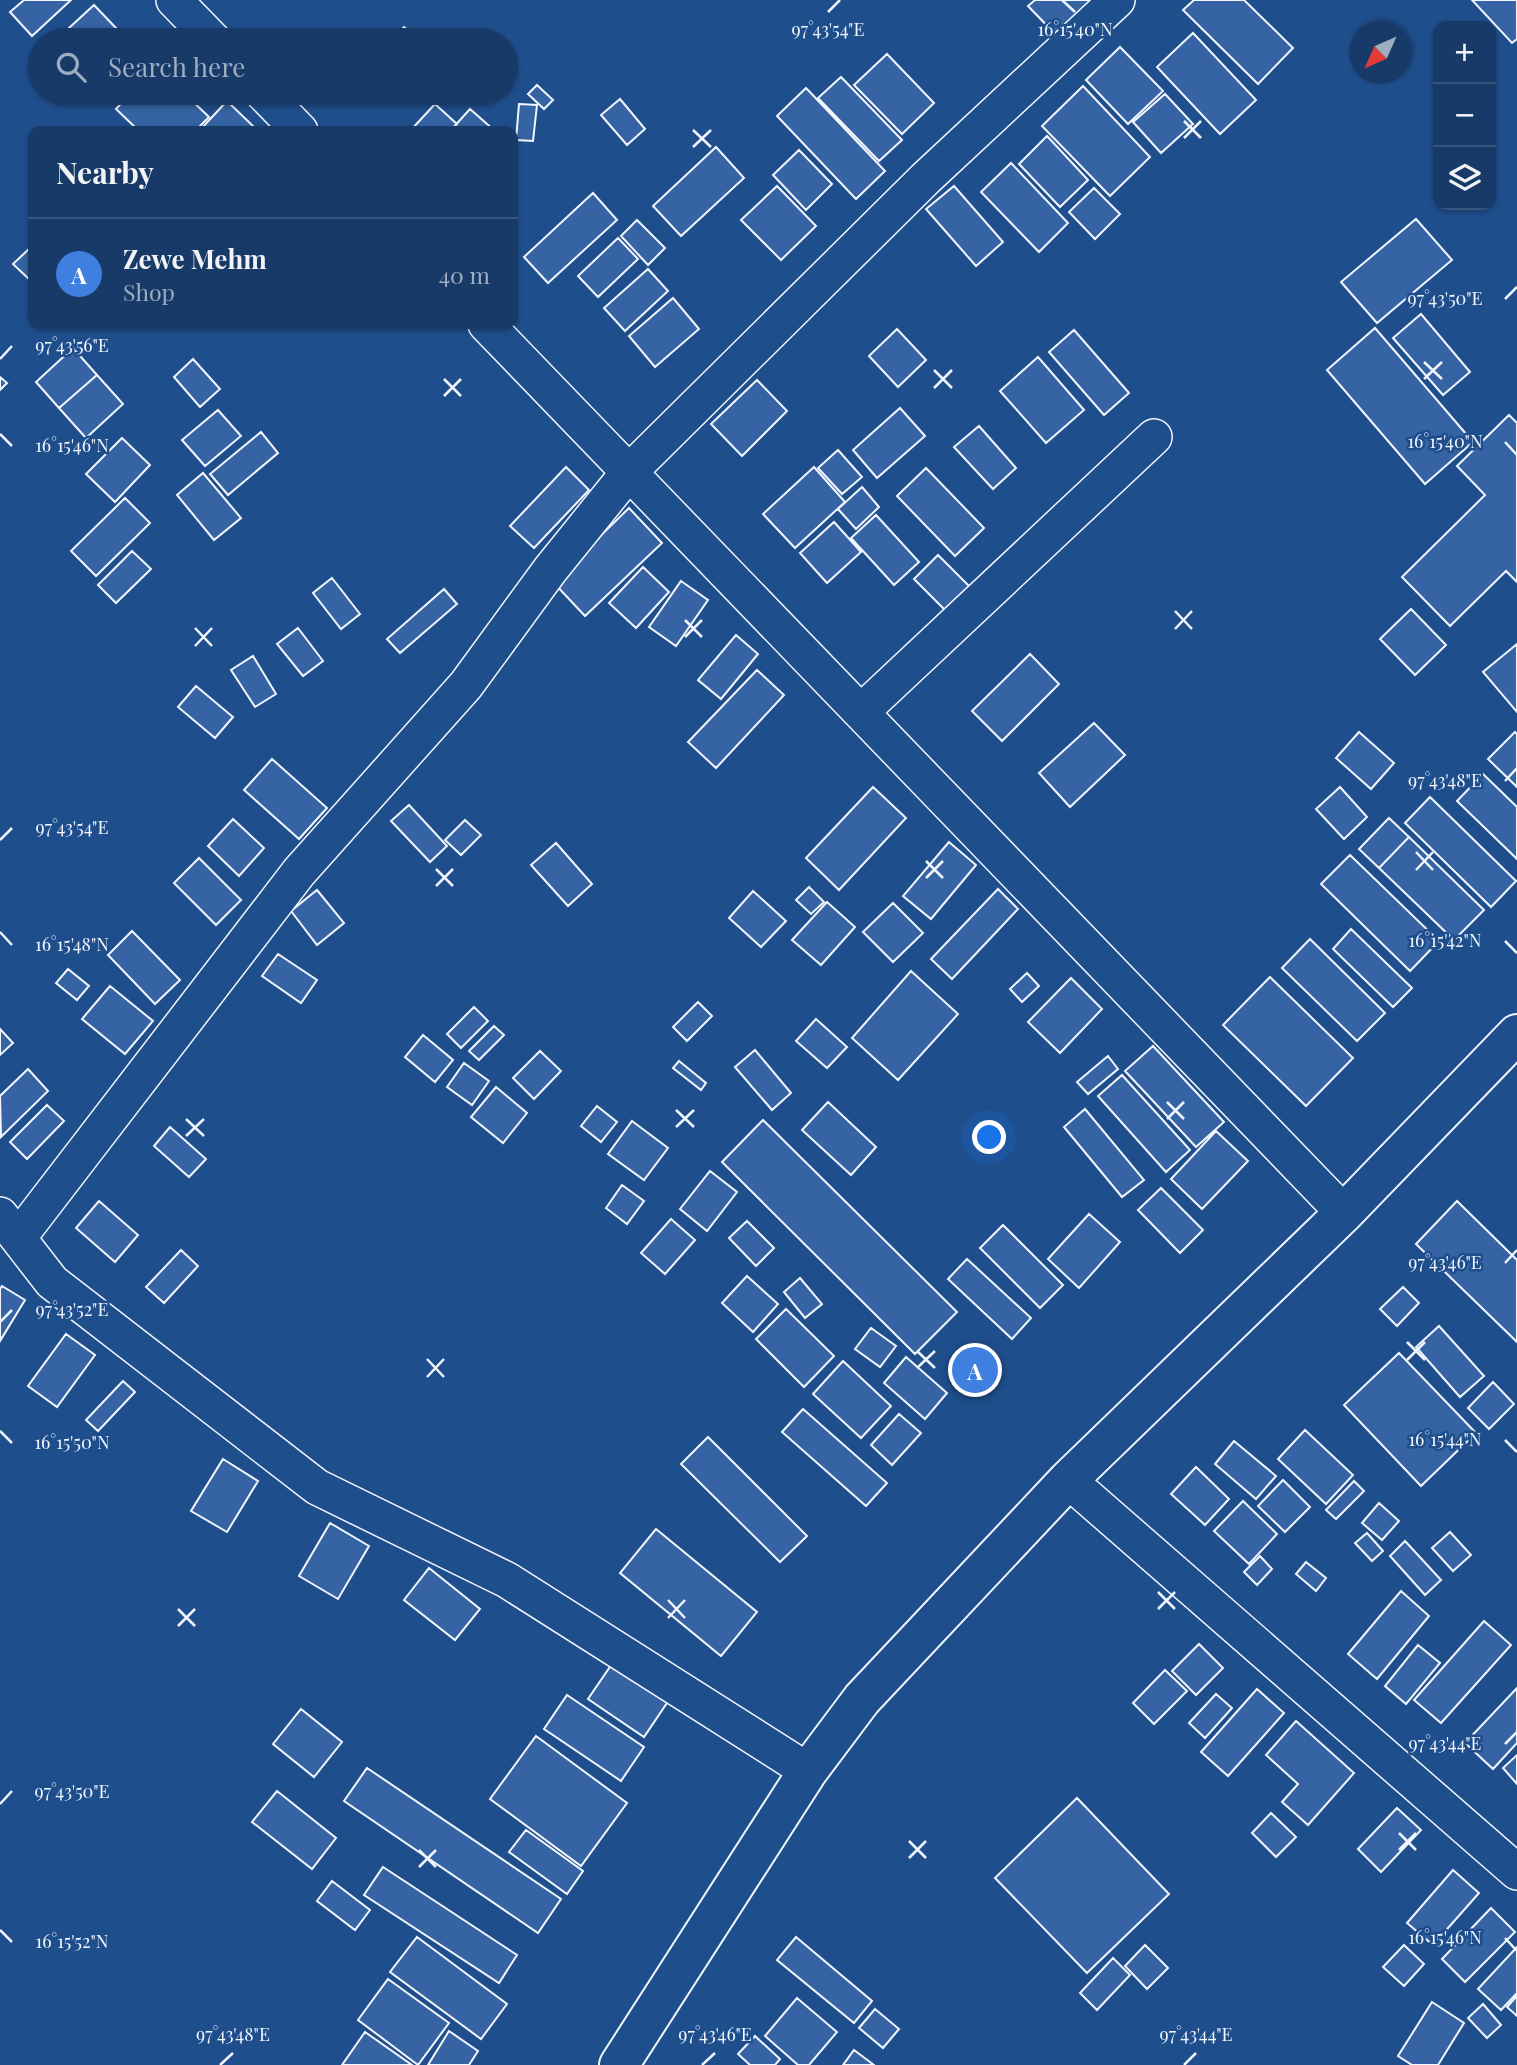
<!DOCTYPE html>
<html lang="en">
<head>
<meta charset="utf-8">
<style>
  body { margin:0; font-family:"Playfair Display",serif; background:#20416f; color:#f1f3f6 }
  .controls { position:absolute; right:21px; top:21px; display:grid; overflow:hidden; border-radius:14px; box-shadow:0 2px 5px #0004 }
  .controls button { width:63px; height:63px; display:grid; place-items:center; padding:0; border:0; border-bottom:2px solid #36547d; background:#173a69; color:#f1f3f6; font:35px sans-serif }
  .compass { position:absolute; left:1349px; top:21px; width:63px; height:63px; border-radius:50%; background:#173a69; box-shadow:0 2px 5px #0004; rotate:225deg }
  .you { position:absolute; left:990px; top:1138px; width:24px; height:24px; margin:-18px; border:5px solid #fff; border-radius:50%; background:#1a73e8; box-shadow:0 0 0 10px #1a73e833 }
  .badge { display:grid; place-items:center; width:46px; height:46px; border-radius:50%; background:#ea580c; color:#fff; font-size:23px; font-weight:700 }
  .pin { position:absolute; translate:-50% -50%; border:4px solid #fff; box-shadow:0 2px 7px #0006 }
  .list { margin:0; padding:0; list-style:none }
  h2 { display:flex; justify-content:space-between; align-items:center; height:91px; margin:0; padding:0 28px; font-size:30px }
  h2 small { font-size:23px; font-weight:400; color:#9eadc0 }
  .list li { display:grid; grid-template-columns:46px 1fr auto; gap:21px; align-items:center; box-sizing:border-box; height:112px; padding:0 28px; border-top:2px solid #36547d }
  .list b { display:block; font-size:26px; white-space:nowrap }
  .list p { margin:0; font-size:23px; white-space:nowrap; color:#9eadc0 }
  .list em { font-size:23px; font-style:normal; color:#9eadc0 }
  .icon { flex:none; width:38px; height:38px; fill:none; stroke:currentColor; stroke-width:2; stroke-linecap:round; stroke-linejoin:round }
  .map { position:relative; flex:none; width:1517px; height:2065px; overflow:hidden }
  .search { position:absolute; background:#173a69; box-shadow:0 2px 5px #0004; left:28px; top:28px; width:490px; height:77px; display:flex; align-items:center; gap:18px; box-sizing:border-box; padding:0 24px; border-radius:38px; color:#9eadc0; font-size:26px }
  .panel { position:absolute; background:#173a69; box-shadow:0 2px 5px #0004; left:28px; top:126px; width:490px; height:203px; border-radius:14px }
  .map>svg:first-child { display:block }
  .building { fill:#3563a3; stroke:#f2f6ff; stroke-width:2 }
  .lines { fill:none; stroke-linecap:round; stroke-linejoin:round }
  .minor-casing { stroke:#f2f6ff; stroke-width:38 }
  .trunk-casing { stroke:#f2f6ff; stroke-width:42 }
  .minor { stroke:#1f4e8c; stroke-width:35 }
  .trunk { stroke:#1f4e8c; stroke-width:38 }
  .ticks { fill:none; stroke:#f2f6ff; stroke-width:2.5 }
  .ticks-label { font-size:18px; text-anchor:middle; fill:#f2f6ff; stroke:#1f4e8c; stroke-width:5; stroke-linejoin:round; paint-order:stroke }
</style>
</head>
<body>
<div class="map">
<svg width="1517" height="2065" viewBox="0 0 1517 2065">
  <rect width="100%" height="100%" fill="#1f4e8c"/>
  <path class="building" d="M 24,0 L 71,0 L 32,36 L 10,12 Z
    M 1035,0 L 1095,0 L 1057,36 L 1028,6 Z
    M 1194,0 L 1244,0 L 1293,48 L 1258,84 L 1183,10 Z
    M 1472,0 L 1517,0 L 1517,39 L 1512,43 Z
    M 94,5 L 116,28 L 104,40 L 56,40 Z
    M 404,27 L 419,40 L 391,40 Z
    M 124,32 L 132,40 L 115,40 Z
    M 1193,33 L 1256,100 L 1220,134 L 1157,67 Z
    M 1120,47 L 1163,91 L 1128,124 L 1086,80 Z
    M 887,54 L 934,103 L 902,134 L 854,85 Z
    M 841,77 L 902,140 L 879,161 L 818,98 Z
    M 537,85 L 553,100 L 544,109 L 528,94 Z
    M 1083,86 L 1150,157 L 1110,196 L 1042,126 Z
    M 806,88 L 885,171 L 856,199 L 777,116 Z
    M 131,93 L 184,93 L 209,117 L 195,131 L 139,131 L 116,109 Z
    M 1165,94 L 1193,124 L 1161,153 L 1133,122 Z
    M 620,99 L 645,129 L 627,145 L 601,115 Z
    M 227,101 L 253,126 L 249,131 L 199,131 Z
    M 435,104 L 457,124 L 450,131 L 410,131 Z
    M 519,104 L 537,105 L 533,141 L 516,140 Z
    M 470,109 L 495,131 L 450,131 Z
    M 1047,136 L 1088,180 L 1060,207 L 1019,164 Z
    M 716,147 L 744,178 L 681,236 L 653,206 Z
    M 799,150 L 832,184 L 806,210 L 773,175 Z
    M 1011,163 L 1068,223 L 1039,252 L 981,192 Z
    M 777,186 L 816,226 L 781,260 L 741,220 Z
    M 954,186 L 1003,242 L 976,266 L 926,209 Z
    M 1094,188 L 1120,214 L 1095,239 L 1069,212 Z
    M 593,193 L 617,220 L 548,283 L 524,257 Z
    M 1416,219 L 1452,260 L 1377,323 L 1341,282 Z
    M 637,220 L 665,248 L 648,265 L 621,236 Z
    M 618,238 L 638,259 L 598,297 L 578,276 Z
    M 31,247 L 33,249 L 33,283 L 13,264 Z
    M 648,269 L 668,291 L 625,331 L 604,308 Z
    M 673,298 L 699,329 L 655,367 L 629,336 Z
    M 1421,314 L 1470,372 L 1443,395 L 1393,338 Z
    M 1375,328 L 1473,442 L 1425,484 L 1327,370 Z
    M 897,329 L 926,360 L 898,387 L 869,356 Z
    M 1074,330 L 1129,393 L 1104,415 L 1049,352 Z
    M 73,348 L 97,375 L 59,408 L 36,382 Z
    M 1038,357 L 1084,410 L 1046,443 L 1000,391 Z
    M 193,359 L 220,389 L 200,407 L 174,377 Z
    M 97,375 L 123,404 L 86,438 L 59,408 Z
    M 0,377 L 7,383 L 0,390 Z
    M 757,380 L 787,411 L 742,456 L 711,424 Z
    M 900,408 L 925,436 L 877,478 L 853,450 Z
    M 218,410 L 241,436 L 205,466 L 182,440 Z
    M 1509,415 L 1517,423 L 1517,582 L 1506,571 L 1450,626 L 1402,577 L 1485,495 L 1457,466 Z
    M 979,426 L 1016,468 L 993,489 L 954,447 Z
    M 261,432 L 278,453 L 228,495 L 210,474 Z
    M 122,438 L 150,465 L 115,502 L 86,474 Z
    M 838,450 L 862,477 L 842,494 L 818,468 Z
    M 566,467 L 589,490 L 534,548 L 510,526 Z
    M 814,467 L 845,502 L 795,548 L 763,514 Z
    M 926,468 L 984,528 L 955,556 L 897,496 Z
    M 203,473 L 241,518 L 214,540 L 177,495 Z
    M 862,487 L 879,507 L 856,529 L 838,509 Z
    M 125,498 L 150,523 L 96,576 L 71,551 Z
    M 629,508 L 662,543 L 585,616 L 553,582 Z
    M 876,515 L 919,562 L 894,585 L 851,538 Z
    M 834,522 L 861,552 L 827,583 L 800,553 Z
    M 132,551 L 151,569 L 116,603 L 98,585 Z
    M 938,555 L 974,591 L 950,615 L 914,579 Z
    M 643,567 L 669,592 L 636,628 L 609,603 Z
    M 332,578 L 360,614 L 341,629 L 313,593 Z
    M 681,581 L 708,600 L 676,646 L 649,627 Z
    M 444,589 L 457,604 L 400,653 L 387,639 Z
    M 1411,609 L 1446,645 L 1415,675 L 1380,639 Z
    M 298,628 L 323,661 L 303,676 L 277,644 Z
    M 736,635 L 758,654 L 721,699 L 698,680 Z
    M 1517,644 L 1517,712 L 1483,672 Z
    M 1030,654 L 1059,684 L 1002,741 L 972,711 Z
    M 253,656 L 276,694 L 255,707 L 231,670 Z
    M 757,670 L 784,695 L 716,768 L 688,742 Z
    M 196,686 L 233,717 L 215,738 L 178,707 Z
    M 1094,723 L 1125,755 L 1070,807 L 1039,773 Z
    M 1359,732 L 1394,763 L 1371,789 L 1336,758 Z
    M 1515,732 L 1517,734 L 1517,787 L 1488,759 Z
    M 272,759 L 327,808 L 299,839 L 244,790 Z
    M 1483,774 L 1517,807 L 1517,859 L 1457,801 Z
    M 873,787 L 906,818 L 839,890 L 806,858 Z
    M 1340,787 L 1367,817 L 1344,839 L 1316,809 Z
    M 1430,797 L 1516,881 L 1491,907 L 1405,823 Z
    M 409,805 L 447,846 L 430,862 L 391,821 Z
    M 1389,818 L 1409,837 L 1379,868 L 1359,849 Z
    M 233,819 L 264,848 L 239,876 L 208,846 Z
    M 465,820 L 481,835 L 461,855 L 445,840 Z
    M 1409,837 L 1484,910 L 1454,940 L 1379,868 Z
    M 949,842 L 976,865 L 931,919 L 903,896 Z
    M 556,843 L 592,884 L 568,906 L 531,865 Z
    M 1350,855 L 1439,941 L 1410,971 L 1321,884 Z
    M 199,858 L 241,900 L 216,925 L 174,883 Z
    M 809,887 L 824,902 L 811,914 L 796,900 Z
    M 998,889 L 1018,909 L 952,979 L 931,959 Z
    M 317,890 L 344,923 L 317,945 L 291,911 Z
    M 753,891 L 786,921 L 761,947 L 729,918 Z
    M 827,902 L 855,927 L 821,965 L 792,940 Z
    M 893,903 L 923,933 L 893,962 L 863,932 Z
    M 1351,929 L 1412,988 L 1393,1007 L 1333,949 Z
    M 132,931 L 180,980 L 155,1004 L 108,955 Z
    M 1310,939 L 1385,1013 L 1357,1041 L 1282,968 Z
    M 278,954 L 317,980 L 301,1003 L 262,976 Z
    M 68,969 L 89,986 L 77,1000 L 56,983 Z
    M 911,971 L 958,1014 L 898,1080 L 852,1038 Z
    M 1027,973 L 1039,986 L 1022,1002 L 1010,989 Z
    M 1270,977 L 1353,1058 L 1306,1106 L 1223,1025 Z
    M 1071,978 L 1102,1009 L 1060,1053 L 1028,1022 Z
    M 110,986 L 153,1021 L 125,1054 L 82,1019 Z
    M 698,1002 L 712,1016 L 687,1041 L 673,1027 Z
    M 474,1007 L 488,1021 L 461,1048 L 447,1034 Z
    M 816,1019 L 847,1047 L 827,1068 L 796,1041 Z
    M 494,1026 L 504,1035 L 479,1060 L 469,1051 Z
    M 0,1029 L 13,1043 L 0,1055 Z
    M 423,1035 L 453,1060 L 435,1082 L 405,1057 Z
    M 1153,1046 L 1224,1122 L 1196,1147 L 1125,1071 Z
    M 755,1050 L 791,1093 L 772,1110 L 735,1067 Z
    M 540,1051 L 561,1071 L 534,1099 L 513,1078 Z
    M 1108,1056 L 1118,1069 L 1088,1094 L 1077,1082 Z
    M 679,1061 L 706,1083 L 701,1090 L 673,1068 Z
    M 464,1063 L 489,1081 L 472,1105 L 447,1087 Z
    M 28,1069 L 48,1091 L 1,1137 L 0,1096 Z
    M 1122,1075 L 1190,1150 L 1166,1172 L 1098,1096 Z
    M 496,1087 L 527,1113 L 503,1143 L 471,1117 Z
    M 828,1102 L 876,1147 L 851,1175 L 802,1130 Z
    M 47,1105 L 64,1121 L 27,1159 L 10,1142 Z
    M 597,1106 L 617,1122 L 601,1142 L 581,1126 Z
    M 1085,1109 L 1144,1180 L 1122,1197 L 1064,1127 Z
    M 763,1120 L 957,1312 L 915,1354 L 722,1162 Z
    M 632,1121 L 668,1148 L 644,1180 L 608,1154 Z
    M 170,1127 L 206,1159 L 189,1177 L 154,1146 Z
    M 1216,1131 L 1248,1161 L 1202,1209 L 1171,1179 Z
    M 710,1171 L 737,1192 L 707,1231 L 680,1209 Z
    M 622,1185 L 644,1201 L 627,1224 L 606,1208 Z
    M 1161,1188 L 1203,1230 L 1180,1253 L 1138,1210 Z
    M 99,1201 L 138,1235 L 115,1262 L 76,1228 Z
    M 1457,1201 L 1517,1260 L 1517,1342 L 1416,1244 Z
    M 1089,1214 L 1120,1242 L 1079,1288 L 1048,1259 Z
    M 671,1219 L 695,1240 L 665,1274 L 641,1253 Z
    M 747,1221 L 774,1248 L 756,1266 L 729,1238 Z
    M 1003,1225 L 1063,1285 L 1040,1308 L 980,1248 Z
    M 181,1250 L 198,1266 L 164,1303 L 146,1287 Z
    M 967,1259 L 1031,1318 L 1012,1339 L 948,1279 Z
    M 747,1276 L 778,1304 L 753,1332 L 722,1303 Z
    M 800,1278 L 822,1304 L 805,1318 L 784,1292 Z
    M 2,1286 L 25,1300 L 0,1341 L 0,1289 Z
    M 1403,1287 L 1419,1303 L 1397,1326 L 1380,1309 Z
    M 786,1309 L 834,1356 L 804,1387 L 756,1339 Z
    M 1439,1326 L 1484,1376 L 1460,1397 L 1416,1347 Z
    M 871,1328 L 896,1346 L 880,1367 L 855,1349 Z
    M 66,1334 L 95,1355 L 57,1407 L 28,1386 Z
    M 1399,1353 L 1476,1433 L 1421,1486 L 1344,1405 Z
    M 906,1357 L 947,1393 L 925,1419 L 884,1383 Z
    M 843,1361 L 891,1406 L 861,1438 L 813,1394 Z
    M 123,1381 L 135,1392 L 98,1431 L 86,1420 Z
    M 1493,1382 L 1514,1404 L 1489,1429 L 1468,1408 Z
    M 803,1409 L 887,1483 L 866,1506 L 782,1432 Z
    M 899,1414 L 921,1433 L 892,1465 L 871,1445 Z
    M 1305,1430 L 1353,1475 L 1326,1504 L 1278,1459 Z
    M 708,1437 L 807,1536 L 780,1562 L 681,1464 Z
    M 1234,1441 L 1276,1476 L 1256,1499 L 1215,1464 Z
    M 223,1459 L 258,1481 L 227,1532 L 191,1511 Z
    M 1196,1467 L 1229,1499 L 1205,1525 L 1171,1494 Z
    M 1283,1480 L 1310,1507 L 1285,1532 L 1258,1506 Z
    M 1354,1481 L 1364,1491 L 1336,1519 L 1326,1510 Z
    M 1243,1501 L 1277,1534 L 1249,1564 L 1214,1531 Z
    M 1379,1503 L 1399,1521 L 1382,1540 L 1362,1523 Z
    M 330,1523 L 369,1546 L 338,1599 L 299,1576 Z
    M 656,1529 L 757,1612 L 721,1656 L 620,1573 Z
    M 1450,1532 L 1471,1555 L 1453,1571 L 1432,1548 Z
    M 1367,1533 L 1383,1551 L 1372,1561 L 1355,1543 Z
    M 1405,1541 L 1441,1580 L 1425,1595 L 1390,1556 Z
    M 1260,1556 L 1272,1569 L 1257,1585 L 1244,1572 Z
    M 1306,1562 L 1326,1578 L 1316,1591 L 1296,1574 Z
    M 429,1568 L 480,1609 L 455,1640 L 404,1600 Z
    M 1401,1591 L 1429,1616 L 1377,1679 L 1348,1654 Z
    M 1484,1621 L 1511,1645 L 1441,1723 L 1414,1700 Z
    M 1199,1644 L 1223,1668 L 1196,1695 L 1172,1671 Z
    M 1418,1645 L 1440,1663 L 1406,1704 L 1385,1686 Z
    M 616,1658 L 671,1697 L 644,1737 L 588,1699 Z
    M 1165,1670 L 1187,1691 L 1154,1724 L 1133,1703 Z
    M 1517,1688 L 1517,1743 L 1493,1769 L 1465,1743 Z
    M 1257,1689 L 1284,1713 L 1228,1776 L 1201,1752 Z
    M 1216,1694 L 1232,1708 L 1205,1738 L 1189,1723 Z
    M 567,1695 L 644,1747 L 621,1781 L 544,1729 Z
    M 301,1709 L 342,1742 L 314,1777 L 273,1744 Z
    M 1296,1721 L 1354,1773 L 1308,1825 L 1282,1802 L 1298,1784 L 1266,1755 Z
    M 536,1736 L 627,1803 L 581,1866 L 490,1799 Z
    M 1517,1755 L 1517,1784 L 1503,1768 Z
    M 367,1768 L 561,1899 L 538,1933 L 344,1801 Z
    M 277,1791 L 336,1838 L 312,1869 L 252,1822 Z
    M 1077,1798 L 1169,1894 L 1087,1973 L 995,1878 Z
    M 1397,1808 L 1421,1830 L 1381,1872 L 1358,1849 Z
    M 1271,1813 L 1296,1837 L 1276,1857 L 1252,1833 Z
    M 526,1830 L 583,1871 L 567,1894 L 509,1852 Z
    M 383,1867 L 517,1955 L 499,1983 L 364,1895 Z
    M 1453,1870 L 1479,1893 L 1433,1945 L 1407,1923 Z
    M 332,1881 L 370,1910 L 355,1930 L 317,1901 Z
    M 1491,1908 L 1515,1932 L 1465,1982 L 1442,1959 Z
    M 417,1937 L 507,2004 L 481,2039 L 390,1972 Z
    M 796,1937 L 872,2001 L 854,2023 L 777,1960 Z
    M 1145,1945 L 1168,1968 L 1147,1989 L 1125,1966 Z
    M 1404,1945 L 1424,1964 L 1404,1986 L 1383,1967 Z
    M 1517,1947 L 1517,1993 L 1501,2010 L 1478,1989 Z
    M 1113,1958 L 1130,1975 L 1097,2010 L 1080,1993 Z
    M 388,1979 L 449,2023 L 418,2065 L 358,2020 Z
    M 1517,1996 L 1517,2016 L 1507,2007 Z
    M 797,1998 L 837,2032 L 809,2065 L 798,2065 L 765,2036 Z
    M 1432,2002 L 1464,2023 L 1438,2065 L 1412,2065 L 1398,2056 Z
    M 1483,2004 L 1501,2025 L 1487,2038 L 1468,2018 Z
    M 875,2009 L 899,2029 L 883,2048 L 859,2028 Z
    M 449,2031 L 478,2051 L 469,2065 L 428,2065 Z
    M 365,2032 L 412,2065 L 342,2065 Z
    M 755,2036 L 780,2059 L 775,2065 L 750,2065 L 738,2054 Z
    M 854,2050 L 874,2065 L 843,2065 Z"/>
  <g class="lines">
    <defs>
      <path id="minor" d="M 174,0 L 213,40
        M 263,93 L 300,131
        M 486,324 L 1344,1213
        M 861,712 L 1154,437
        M 0,1215 L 52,1282 L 317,1487 L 507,1580 L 808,1771
        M 18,1238 L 299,872 L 466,685 L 550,570 L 629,472 L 926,178 L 1117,0
        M 1068,1480 L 1517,1872"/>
      <path id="trunk" d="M 619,2065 L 808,1771 L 862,1699 L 1068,1480 L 1344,1213 L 1517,1034"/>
    </defs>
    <use href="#minor" class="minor-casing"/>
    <use href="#trunk" class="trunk-casing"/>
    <use href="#minor" class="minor"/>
    <use href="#trunk" class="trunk"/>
  </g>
  <path class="ticks" d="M 1062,0 L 1075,12M 828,12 L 840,0M 1184,121 L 1201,138M 693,130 L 711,147M 1184,138 L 1201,121M 693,147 L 711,130M 1505,299 L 1517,287M 0,359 L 12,346M 1424,362 L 1442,379M 934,370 L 952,388M 444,379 L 461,396M 1424,379 L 1442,362M 934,388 L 952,370M 444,396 L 461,379M 0,434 L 12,446M 1505,442 L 1517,455M 1175,611 L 1192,629M 685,620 L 702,637M 195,628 L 212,646M 1175,629 L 1192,611M 685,637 L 702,620M 195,646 L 212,628M 1505,781 L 1517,768M 0,840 L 12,828M 1416,852 L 1433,870M 926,861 L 943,878M 436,869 L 453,886M 1416,870 L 1433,852M 926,878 L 943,861M 436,886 L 453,869M 0,932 L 12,945M 1505,941 L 1517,953M 1167,1102 L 1184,1119M 676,1110 L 694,1127M 186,1119 L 204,1136M 1167,1119 L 1184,1102M 676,1127 L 694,1110M 186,1136 L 204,1119M 1505,1263 L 1517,1250M 0,1322 L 12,1310M 1407,1342 L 1425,1360M 917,1351 L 935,1368M 427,1359 L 444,1377M 1407,1360 L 1425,1342M 917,1368 L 935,1351M 427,1377 L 444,1359M 0,1431 L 12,1443M 1505,1440 L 1517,1452M 1158,1592 L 1175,1609M 668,1600 L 685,1618M 178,1609 L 195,1626M 1158,1609 L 1175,1592M 668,1618 L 685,1600M 178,1626 L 195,1609M 1505,1744 L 1517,1732M 0,1804 L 12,1791M 1399,1833 L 1416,1850M 909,1841 L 926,1858M 419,1850 L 436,1867M 1399,1850 L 1416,1833M 909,1858 L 926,1841M 419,1867 L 436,1850M 0,1930 L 12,1942M 1505,1938 L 1517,1951M 220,2065 L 233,2053M 702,2065 L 715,2053M 1184,2065 L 1196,2053"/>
  <g class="ticks-label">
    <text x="828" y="36">97°43'54"E</text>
    <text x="1075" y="36">16°15'40"N</text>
    <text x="1445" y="305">97°43'50"E</text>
    <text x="72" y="352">97°43'56"E</text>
    <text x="1445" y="448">16°15'40"N</text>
    <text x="72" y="452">16°15'46"N</text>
    <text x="1445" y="787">97°43'48"E</text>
    <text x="72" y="834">97°43'54"E</text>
    <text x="1445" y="947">16°15'42"N</text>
    <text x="72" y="951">16°15'48"N</text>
    <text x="1445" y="1269">97°43'46"E</text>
    <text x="72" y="1316">97°43'52"E</text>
    <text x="1445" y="1446">16°15'44"N</text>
    <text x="72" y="1449">16°15'50"N</text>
    <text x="1445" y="1750">97°43'44"E</text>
    <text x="72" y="1798">97°43'50"E</text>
    <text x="1445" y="1944">16°15'46"N</text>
    <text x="72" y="1948">16°15'52"N</text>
    <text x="233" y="2041">97°43'48"E</text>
    <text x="715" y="2041">97°43'46"E</text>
    <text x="1196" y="2041">97°43'44"E</text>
  </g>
</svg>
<div class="controls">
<button>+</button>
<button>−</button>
<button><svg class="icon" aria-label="layers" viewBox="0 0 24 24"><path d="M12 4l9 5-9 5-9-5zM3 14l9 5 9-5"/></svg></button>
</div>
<svg class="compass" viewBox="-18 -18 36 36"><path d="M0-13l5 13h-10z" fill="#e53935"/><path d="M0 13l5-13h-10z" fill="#9eadc0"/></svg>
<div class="you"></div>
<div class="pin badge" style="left:975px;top:1370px;background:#3f7fe0">A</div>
<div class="search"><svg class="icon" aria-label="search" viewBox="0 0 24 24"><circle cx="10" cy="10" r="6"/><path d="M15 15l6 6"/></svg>Search here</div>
<section class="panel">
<h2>Nearby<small></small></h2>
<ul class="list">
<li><span class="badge" style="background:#3f7fe0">A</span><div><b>Zewe Mehm</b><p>Shop</p></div><em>40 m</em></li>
</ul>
</section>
</div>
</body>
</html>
